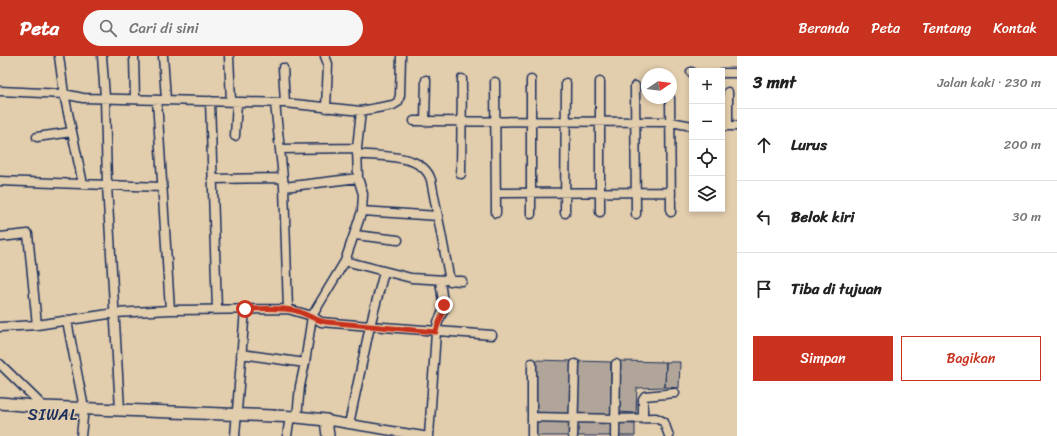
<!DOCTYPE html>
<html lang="id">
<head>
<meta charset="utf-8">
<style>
  body { margin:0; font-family:Sriracha,sans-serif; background:#f6f6f6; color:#222 }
  .controls { position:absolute; right:12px; top:12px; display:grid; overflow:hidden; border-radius:0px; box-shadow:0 2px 6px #0003 }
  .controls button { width:36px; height:36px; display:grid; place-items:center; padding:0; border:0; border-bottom:1px solid #e0e0e0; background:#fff; color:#222; font:20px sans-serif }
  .compass { position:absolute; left:641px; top:12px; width:36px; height:36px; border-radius:50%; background:#fff; box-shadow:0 2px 6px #0003; rotate:77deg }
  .stop { position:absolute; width:12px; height:12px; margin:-9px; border:3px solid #c8321e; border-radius:50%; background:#fff }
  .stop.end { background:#c8321e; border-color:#fff; box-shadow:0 1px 4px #0008 }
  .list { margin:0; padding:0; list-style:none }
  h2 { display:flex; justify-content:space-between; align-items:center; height:52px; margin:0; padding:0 16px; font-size:17px }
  h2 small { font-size:13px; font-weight:400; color:#767676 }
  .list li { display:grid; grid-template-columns:26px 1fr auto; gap:12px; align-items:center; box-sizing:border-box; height:72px; padding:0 16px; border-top:1px solid #e0e0e0 }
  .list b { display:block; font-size:15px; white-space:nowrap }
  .list em { font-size:13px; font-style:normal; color:#767676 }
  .actions { display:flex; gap:8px; padding:12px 16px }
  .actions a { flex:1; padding:9px 0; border:1px solid #c8321e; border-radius:0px; text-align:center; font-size:14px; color:#c8321e }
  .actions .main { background:#c8321e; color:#fff }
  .icon { flex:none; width:22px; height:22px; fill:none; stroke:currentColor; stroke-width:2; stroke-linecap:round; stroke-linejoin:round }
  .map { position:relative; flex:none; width:737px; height:380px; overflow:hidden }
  header { display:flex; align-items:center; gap:24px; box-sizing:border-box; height:56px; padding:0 20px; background:#c8321e; color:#fff }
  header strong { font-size:19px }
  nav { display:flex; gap:22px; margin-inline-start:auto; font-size:14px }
  .search { width:280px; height:36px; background:#f6f6f6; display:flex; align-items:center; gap:10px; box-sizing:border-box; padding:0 14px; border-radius:22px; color:#767676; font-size:15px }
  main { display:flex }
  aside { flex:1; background:#fff }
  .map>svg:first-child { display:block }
  .building { fill:#b0a598; stroke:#1b2f5e }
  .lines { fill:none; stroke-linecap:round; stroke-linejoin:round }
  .street-casing { stroke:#1b2f5e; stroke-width:11 }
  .secondary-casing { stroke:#1b2f5e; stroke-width:14 }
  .street { stroke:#e2cdac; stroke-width:8 }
  .secondary { stroke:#e2cdac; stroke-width:11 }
  .route { stroke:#c8321e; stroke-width:5 }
  .labels { text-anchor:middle; stroke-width:3; stroke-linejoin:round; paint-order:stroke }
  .quarter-label { font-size:16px; letter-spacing:1px; fill:#1b2f5e; stroke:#e2cdac }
</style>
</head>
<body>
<header>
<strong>Peta</strong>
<div class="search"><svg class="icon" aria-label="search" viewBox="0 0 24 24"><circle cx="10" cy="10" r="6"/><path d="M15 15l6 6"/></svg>Cari di sini</div>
<nav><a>Beranda</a><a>Peta</a><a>Tentang</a><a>Kontak</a></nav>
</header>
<main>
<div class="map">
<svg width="737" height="380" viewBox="0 0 737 380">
  <rect width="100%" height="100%" fill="#e2cdac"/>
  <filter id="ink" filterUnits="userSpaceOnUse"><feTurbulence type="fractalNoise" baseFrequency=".025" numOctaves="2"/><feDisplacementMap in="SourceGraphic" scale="8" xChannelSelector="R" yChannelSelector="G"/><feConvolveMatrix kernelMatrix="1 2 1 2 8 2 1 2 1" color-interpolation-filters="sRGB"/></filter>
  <g filter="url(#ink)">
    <path class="building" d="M 534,304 L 572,305 L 571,358 L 534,358 Z
      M 577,305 L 611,306 L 611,359 L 576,359 Z
      M 619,305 L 666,306 L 665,331 L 637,332 L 636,357 L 617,356 Z
      M 666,306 L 680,306 L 679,332 L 665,331 Z
      M 535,364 L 570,366 L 569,380 L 534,380 Z
      M 576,365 L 612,367 L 612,380 L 576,380 Z
      M 619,367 L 635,368 L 635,380 L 619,380 Z"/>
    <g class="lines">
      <defs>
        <path id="street" d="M 59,0 L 64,38 L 83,128
          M 102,0 L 105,41 L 107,129 L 120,353
          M 134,0 L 135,43
          M 163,0 L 166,43
          M 229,0 L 231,45
          M 325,0 L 328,8 L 326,52
          M 283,12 L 285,47
          M 691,16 L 692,16
          M 722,17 L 737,17
          M 495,26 L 496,157
          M 600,26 L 600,156
          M 635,30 L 636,158
          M 0,35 L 64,38 L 83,42 L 285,47 L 361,55 L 393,49 L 398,46 L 400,39 L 401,0
          M 728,36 L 728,70
          M 670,42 L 671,156
          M 210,45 L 217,253
          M 275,47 L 284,131 L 288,253 L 312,260 L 321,266 L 370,270 L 349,368 L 326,364
          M 414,65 L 671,66 L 692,70
          M 425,66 L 426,24
          M 722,70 L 737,70
          M 235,80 L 237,46
          M 37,81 L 72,76
          M 280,93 L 357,92
          M 357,98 C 380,101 423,97 431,124 L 450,225
          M 461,118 L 462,23
          M 212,123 L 283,122
          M 0,125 L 161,131
          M 284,131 L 358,122
          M 496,137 L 671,136
          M 362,155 L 438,160
          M 565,157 L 566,27
          M 531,158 L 531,24
          M 355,179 L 398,184
          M 0,181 L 28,178 L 37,269
          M 345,205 L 411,222 L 462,225
          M 384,216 L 370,270 L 492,279
          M 170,254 L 288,253
          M 67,265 L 84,352 L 81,380
          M 0,271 L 37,269 L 115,257 L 170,254 L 157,44
          M 241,298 L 305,307
          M 532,307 L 532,380
          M 0,308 L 44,351
          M 297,361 L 300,330 L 305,307 L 312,260 L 345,205 L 362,155 L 363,138 L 358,122 L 357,92 L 361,55
          M 533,361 L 616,363 L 656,362 L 664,366 L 669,380
          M 643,363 L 643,343 L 645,340 L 675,337
          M 349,368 L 423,380
          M 235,380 L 245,253
          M 287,380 L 290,360
          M 429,380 L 436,276 L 438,266 L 444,253 L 440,225
          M 573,380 L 575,308
          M 615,380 L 616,308"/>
        <path id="secondary" d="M 0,347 L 44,351 L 297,361 L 326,364 L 328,380"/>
      </defs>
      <use href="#street" class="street-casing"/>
      <use href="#secondary" class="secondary-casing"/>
      <use href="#street" class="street"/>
      <use href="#secondary" class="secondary"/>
    </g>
  </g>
  <g class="lines" filter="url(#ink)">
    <path class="route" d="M 245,253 C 261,253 281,251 297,255 C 307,258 316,265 326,266 L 436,276 C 437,267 445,258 444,249"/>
  </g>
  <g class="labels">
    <g class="quarter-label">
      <text x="53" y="364">SIWAL</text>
    </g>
  </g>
</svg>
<div class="controls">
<button>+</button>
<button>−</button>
<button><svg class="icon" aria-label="locate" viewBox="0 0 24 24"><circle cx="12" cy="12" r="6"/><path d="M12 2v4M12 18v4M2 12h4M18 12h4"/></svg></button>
<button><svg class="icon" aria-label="layers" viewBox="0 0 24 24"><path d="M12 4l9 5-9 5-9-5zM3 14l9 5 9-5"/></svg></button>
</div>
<svg class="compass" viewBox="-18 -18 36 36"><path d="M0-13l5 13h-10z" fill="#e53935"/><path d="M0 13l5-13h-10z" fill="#767676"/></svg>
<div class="stop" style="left:245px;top:253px"></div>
<div class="stop end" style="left:444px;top:249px"></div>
</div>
<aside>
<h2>3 mnt<small>Jalan kaki · 230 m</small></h2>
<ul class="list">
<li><svg class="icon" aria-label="ahead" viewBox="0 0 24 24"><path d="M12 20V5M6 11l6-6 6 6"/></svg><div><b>Lurus</b></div><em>200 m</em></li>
<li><svg class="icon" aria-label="left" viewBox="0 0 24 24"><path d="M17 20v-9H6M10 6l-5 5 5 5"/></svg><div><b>Belok kiri</b></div><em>30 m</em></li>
<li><svg class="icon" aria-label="arrive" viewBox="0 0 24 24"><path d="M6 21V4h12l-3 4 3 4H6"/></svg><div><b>Tiba di tujuan</b></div></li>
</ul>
<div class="actions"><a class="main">Simpan</a><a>Bagikan</a></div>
</aside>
</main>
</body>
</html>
